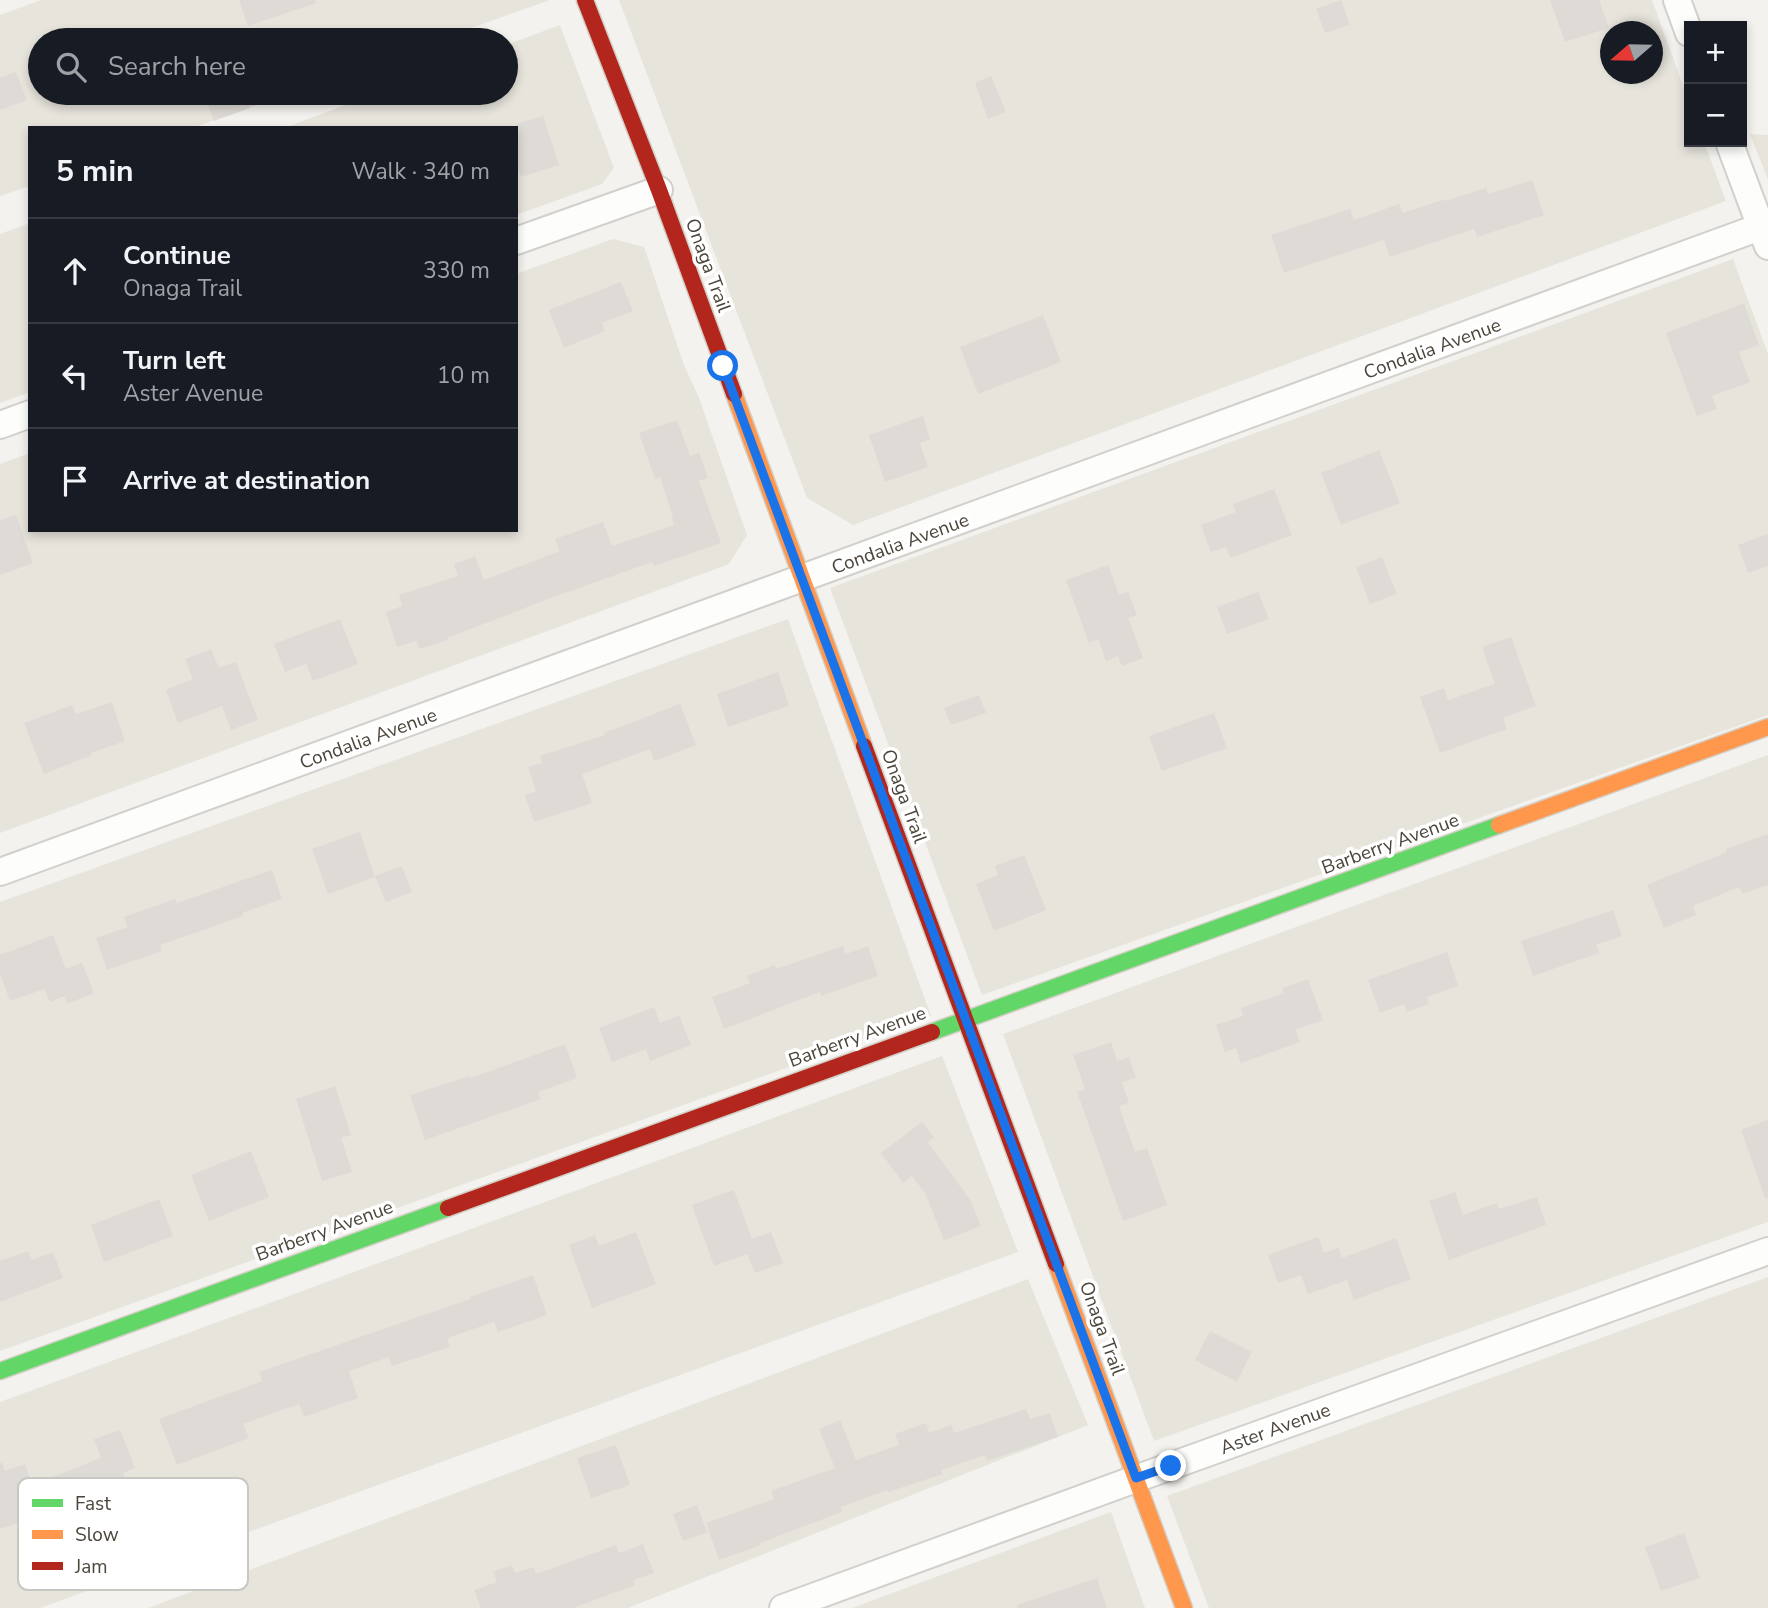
<!DOCTYPE html>
<html lang="en">
<head>
<meta charset="utf-8">
<style>
  body { margin:0; font-family:"Nunito Sans",sans-serif; background:#242831; color:#f1f3f6 }
  .controls { position:absolute; right:21px; top:21px; display:grid; overflow:hidden; border-radius:0px; box-shadow:0 4px 10px #0003 }
  .controls button { width:63px; height:63px; display:grid; place-items:center; padding:0; border:0; border-bottom:2px solid #363941; background:#171b24; color:#f1f3f6; font:35px sans-serif }
  .compass { position:absolute; left:1600px; top:21px; width:63px; height:63px; border-radius:50%; background:#171b24; box-shadow:0 4px 10px #0003; rotate:250deg }
  .stop { position:absolute; width:21px; height:21px; margin:-16px; border:5px solid #1a73e8; border-radius:50%; background:#fff }
  .stop.end { background:#1a73e8; border-color:#fff; box-shadow:0 2px 7px #0008 }
  .list { margin:0; padding:0; list-style:none }
  h2 { display:flex; justify-content:space-between; align-items:center; height:91px; margin:0; padding:0 28px; font-size:30px }
  h2 small { font-size:23px; font-weight:400; color:#9ea1a6 }
  .list li { display:grid; grid-template-columns:46px 1fr auto; gap:21px; align-items:center; box-sizing:border-box; height:105px; padding:0 28px; border-top:2px solid #363941 }
  .list b { display:block; font-size:26px; white-space:nowrap }
  .list p { margin:0; font-size:23px; white-space:nowrap; color:#9ea1a6 }
  .list em { font-size:23px; font-style:normal; color:#9ea1a6 }
  .icon { flex:none; width:38px; height:38px; fill:none; stroke:currentColor; stroke-width:2; stroke-linecap:round; stroke-linejoin:round }
  .map { position:relative; flex:none; width:1768px; height:1608px; overflow:hidden }
  .search { position:absolute; background:#171b24; box-shadow:0 4px 10px #0003; left:28px; top:28px; width:490px; height:77px; display:flex; align-items:center; gap:18px; box-sizing:border-box; padding:0 24px; border-radius:38px; color:#9ea1a6; font-size:26px }
  .panel { position:absolute; background:#171b24; box-shadow:0 4px 10px #0003; left:28px; top:126px; width:490px; height:406px; border-radius:0px }
  .map>svg:first-child { display:block }
  .residential { fill:#e7e4dc; fill-rule:evenodd }
  .building { fill:#dedbd6 }
  .lines { fill:none; stroke-linecap:round; stroke-linejoin:round }
  .street-casing { stroke:#d2d0cb; stroke-width:30 }
  .fast-casing { stroke:#d3cfc5; stroke-width:19 }
  .slow-casing { stroke:#d3cfc5; stroke-width:19 }
  .jam-casing { stroke:#d3cfc5; stroke-width:19 }
  .street { stroke:#fdfdfc; stroke-width:26 }
  .fast { stroke:#63d668; stroke-width:16 }
  .slow { stroke:#ff974d; stroke-width:16 }
  .jam { stroke:#b3261e; stroke-width:16 }
  .route { stroke:#1a73e8; stroke-width:9 }
  .labels { text-anchor:middle; stroke-width:7; stroke-linejoin:round; paint-order:stroke }
  .street-label { font-size:19px; fill:#4b4439; stroke:#fff }
  .key { fill:#fff; stroke:#c9c7c4; stroke-width:2 }
  .key-label { font-size:19px; fill:#4b4439 }
</style>
</head>
<body>
<div class="map">
<svg width="1768" height="1608" viewBox="0 0 1768 1608">
  <rect width="100%" height="100%" fill="#f4f2ee"/>
  <path class="residential" d="M 41,0 L 550,0 L 437,40 L 40,40 L 40,93 L 290,93 L 192,128 L 30,128 L 30,186 L 0,196 L 0,15 Z
    M 619,0 L 1652,0 L 1689,102 L 1689,142 L 1704,142 L 1726,201 L 853,525 L 807,498 ZM 1610,32 L 1652,32 L 1652,74 L 1610,74 Z
    M 560,25 L 614,168 L 602,184 L 516,215 L 516,128 L 284,128 L 378,93 L 506,93 L 506,45 Z
    M 1750,134 L 1768,135 L 1768,180 Z
    M 30,223 L 30,392 L 0,403 L 0,234 Z
    M 613,239 L 644,247 L 684,365 L 699,398 L 747,535 L 729,564 L 0,833 L 0,464 L 30,453 L 30,530 L 516,530 L 516,274 Z
    M 1733,259 L 1768,354 L 1768,715 L 982,995 L 830,588 Z
    M 788,619 L 931,1016 L 0,1351 L 0,902 Z
    M 1768,755 L 1768,1222 L 1154,1441 L 1003,1034 Z
    M 942,1056 L 1018,1252 L 40,1608 L 0,1608 L 0,1402 Z
    M 1768,1277 L 1768,1608 L 1209,1608 L 1167,1496 Z
    M 1028,1279 L 1088,1425 L 628,1608 L 148,1608 Z
    M 1111,1512 L 1145,1608 L 852,1608 Z"/>
  <path class="building" d="M 239,0 L 315,0 L 316,3 L 248,26 Z
    M 1341,0 L 1350,25 L 1325,33 L 1316,9 Z
    M 1550,0 L 1599,0 L 1609,28 L 1565,42 Z
    M 16,72 L 27,100 L 0,110 L 0,78 Z
    M 991,76 L 1006,112 L 988,119 L 975,83 Z
    M 203,93 L 244,93 L 250,108 L 214,121 Z
    M 543,116 L 559,165 L 521,177 L 516,164 L 516,124 Z
    M 1532,180 L 1544,215 L 1477,237 L 1474,229 L 1390,257 L 1384,240 L 1284,273 L 1271,235 L 1350,209 L 1354,220 L 1399,204 L 1403,213 L 1445,199 L 1445,201 L 1486,188 L 1488,194 Z
    M 621,282 L 633,311 L 602,323 L 605,331 L 564,348 L 549,310 Z
    M 1744,303 L 1759,345 L 1739,352 L 1750,382 L 1712,396 L 1717,409 L 1697,416 L 1666,333 Z
    M 1043,315 L 1061,362 L 978,394 L 960,347 Z
    M 923,416 L 930,439 L 920,443 L 928,467 L 885,482 L 869,435 Z
    M 677,420 L 690,456 L 699,452 L 708,478 L 699,481 L 721,543 L 654,566 L 652,562 L 548,599 L 447,638 L 448,640 L 420,649 L 416,641 L 397,647 L 386,612 L 402,606 L 399,595 L 458,576 L 454,564 L 475,556 L 484,580 L 560,551 L 555,539 L 603,522 L 612,546 L 674,525 L 672,518 L 673,517 L 660,477 L 655,479 L 639,433 Z
    M 1379,450 L 1400,503 L 1341,525 L 1321,473 Z
    M 1274,489 L 1292,535 L 1230,558 L 1226,547 L 1211,552 L 1201,525 L 1236,512 L 1233,504 Z
    M 16,515 L 33,563 L 0,575 L 0,520 Z
    M 1768,534 L 1768,566 L 1748,573 L 1738,545 Z
    M 1382,557 L 1397,594 L 1370,604 L 1356,567 Z
    M 1108,565 L 1119,595 L 1128,592 L 1137,615 L 1128,618 L 1143,658 L 1122,666 L 1118,656 L 1106,661 L 1098,639 L 1089,643 L 1066,580 Z
    M 1258,592 L 1269,619 L 1227,634 L 1217,607 Z
    M 340,619 L 358,664 L 313,681 L 306,664 L 285,672 L 274,644 Z
    M 1511,637 L 1536,706 L 1503,718 L 1507,729 L 1440,753 L 1420,697 L 1444,688 L 1448,700 L 1495,684 L 1482,647 Z
    M 211,649 L 219,668 L 236,662 L 258,720 L 231,730 L 222,706 L 178,723 L 166,690 L 193,679 L 185,659 Z
    M 778,672 L 789,706 L 728,727 L 717,694 Z
    M 979,695 L 986,713 L 951,725 L 944,708 Z
    M 112,702 L 125,741 L 91,753 L 92,755 L 44,774 L 24,723 L 72,705 L 76,714 Z
    M 680,704 L 696,745 L 654,761 L 650,749 L 582,774 L 592,803 L 534,822 L 525,795 L 536,791 L 528,767 L 542,763 L 540,756 L 605,735 L 604,733 Z
    M 1214,713 L 1227,748 L 1162,771 L 1149,736 Z
    M 360,832 L 375,877 L 328,894 L 312,849 Z
    M 1768,834 L 1768,885 L 1742,894 L 1739,887 L 1693,906 L 1696,915 L 1664,928 L 1647,885 L 1727,852 L 1726,849 Z
    M 1024,855 L 1046,910 L 994,931 L 976,884 L 998,875 L 995,866 Z
    M 402,866 L 412,892 L 386,902 L 375,876 Z
    M 272,870 L 282,899 L 242,913 L 243,916 L 160,945 L 162,951 L 107,970 L 96,938 L 128,927 L 124,917 L 175,899 L 177,903 Z
    M 1613,910 L 1622,936 L 1596,945 L 1599,953 L 1533,976 L 1521,941 Z
    M 53,935 L 66,969 L 82,962 L 94,993 L 67,1004 L 65,996 L 50,1002 L 44,989 L 10,1001 L 0,973 L 0,955 Z
    M 843,946 L 846,954 L 868,946 L 878,976 L 821,996 L 820,992 L 724,1029 L 712,997 L 750,983 L 747,976 L 775,965 L 776,969 Z
    M 1447,952 L 1458,986 L 1427,997 L 1429,1004 L 1407,1012 L 1404,1004 L 1380,1013 L 1368,980 Z
    M 1308,979 L 1323,1020 L 1295,1030 L 1300,1042 L 1241,1063 L 1236,1048 L 1225,1052 L 1216,1025 L 1243,1016 L 1241,1008 L 1284,993 L 1282,988 Z
    M 654,1007 L 660,1023 L 679,1015 L 691,1045 L 650,1061 L 646,1049 L 612,1062 L 599,1028 Z
    M 1111,1042 L 1117,1061 L 1129,1057 L 1136,1078 L 1122,1082 L 1129,1103 L 1119,1106 L 1135,1152 L 1147,1148 L 1167,1205 L 1123,1221 L 1077,1092 L 1085,1089 L 1073,1055 Z
    M 565,1044 L 577,1078 L 538,1092 L 541,1099 L 425,1140 L 410,1095 L 470,1076 L 471,1078 Z
    M 335,1086 L 351,1135 L 341,1138 L 352,1172 L 322,1181 L 296,1099 Z
    M 1768,1120 L 1768,1198 L 1765,1198 L 1741,1130 Z
    M 922,1122 L 934,1137 L 928,1142 L 970,1200 L 981,1226 L 944,1240 L 925,1193 L 912,1176 L 903,1183 L 881,1153 Z
    M 251,1151 L 269,1197 L 209,1221 L 191,1175 Z
    M 734,1190 L 752,1239 L 771,1232 L 783,1263 L 755,1273 L 747,1254 L 714,1266 L 692,1205 Z
    M 1455,1192 L 1463,1215 L 1497,1203 L 1499,1209 L 1537,1197 L 1546,1225 L 1449,1260 L 1429,1201 Z
    M 159,1199 L 173,1236 L 104,1262 L 91,1225 Z
    M 636,1232 L 656,1284 L 592,1308 L 569,1245 L 595,1235 L 599,1246 Z
    M 1318,1237 L 1324,1253 L 1338,1248 L 1342,1258 L 1396,1238 L 1411,1279 L 1354,1300 L 1347,1280 L 1308,1294 L 1301,1275 L 1278,1283 L 1268,1255 Z
    M 28,1251 L 32,1260 L 53,1252 L 63,1278 L 0,1302 L 0,1261 Z
    M 533,1275 L 547,1315 L 498,1332 L 494,1322 L 447,1338 L 450,1347 L 392,1366 L 389,1357 L 349,1371 L 358,1398 L 304,1417 L 299,1404 L 243,1424 L 249,1438 L 177,1465 L 159,1419 L 262,1381 L 259,1372 L 470,1299 L 470,1297 Z
    M 1210,1331 L 1252,1352 L 1237,1382 L 1195,1360 Z
    M 1026,1409 L 1030,1419 L 1050,1413 L 1058,1437 L 987,1461 L 985,1455 L 941,1470 L 943,1474 L 888,1492 L 887,1490 L 841,1507 L 842,1512 L 760,1543 L 761,1545 L 719,1560 L 706,1523 L 774,1499 L 771,1491 L 835,1468 L 819,1429 L 840,1420 L 856,1460 L 899,1445 L 895,1434 L 926,1423 L 929,1433 L 951,1425 L 954,1433 Z
    M 120,1430 L 135,1468 L 123,1473 L 128,1486 L 76,1506 L 72,1494 L 20,1512 L 24,1521 L 0,1529 L 0,1463 L 2,1463 L 5,1471 L 25,1464 L 32,1485 L 101,1458 L 94,1439 Z
    M 616,1445 L 630,1485 L 591,1498 L 577,1458 Z
    M 697,1505 L 707,1532 L 683,1541 L 673,1514 Z
    M 1684,1533 L 1700,1578 L 1661,1591 L 1645,1547 Z
    M 643,1544 L 654,1573 L 633,1580 L 635,1585 L 573,1608 L 481,1608 L 474,1590 L 497,1582 L 493,1572 L 512,1565 L 515,1573 L 534,1567 L 536,1574 L 616,1545 L 619,1553 Z
    M 1097,1578 L 1107,1608 L 1018,1608 L 1017,1605 Z"/>
  <g class="lines">
    <defs>
      <path id="street" d="M 1677,0 L 1689,33
        M 1729,142 L 1768,246
        M 516,241 L 659,190
        M 0,425 L 30,414
        M 0,872 L 1760,227
        M 783,1608 L 1171,1466 L 1768,1251"/>
      <path id="fast" d="M 932,1032 L 1499,825
        M 0,1371 L 448,1208"/>
      <path id="slow" d="M 734,394 L 864,746
        M 1499,825 L 1768,727
        M 1056,1264 L 1184,1608"/>
      <path id="jam" d="M 585,0 L 659,190 L 734,394
        M 864,746 L 1056,1264
        M 448,1208 L 932,1032"/>
    </defs>
    <use href="#street" class="street-casing"/>
    <use href="#fast" class="fast-casing"/>
    <use href="#slow" class="slow-casing"/>
    <use href="#jam" class="jam-casing"/>
    <use href="#street" class="street"/>
    <use href="#fast" class="fast"/>
    <use href="#slow" class="slow"/>
    <use href="#jam" class="jam"/>
  </g>
  <g class="lines">
    <path class="route" d="M 723,366 L 1136,1478 L 1171,1466"/>
  </g>
  <g class="labels">
    <g class="street-label">
      <text transform="translate(709 265) rotate(70)" y="7">Onaga Trail</text>
      <text transform="translate(1432 348) rotate(-20)" y="7">Condalia Avenue</text>
      <text transform="translate(900 543) rotate(-20)" y="7">Condalia Avenue</text>
      <text transform="translate(368 738) rotate(-20)" y="7">Condalia Avenue</text>
      <text transform="translate(905 796) rotate(70)" y="7">Onaga Trail</text>
      <text transform="translate(1390 843) rotate(-20)" y="7">Barberry Avenue</text>
      <text transform="translate(857 1036) rotate(-20)" y="7">Barberry Avenue</text>
      <text transform="translate(324 1230) rotate(-20)" y="7">Barberry Avenue</text>
      <text transform="translate(1103 1328) rotate(70)" y="7">Onaga Trail</text>
      <text transform="translate(1275 1428) rotate(-20)" y="7">Aster Avenue</text>
    </g>
  </g>
  <rect x="18" y="1478" width="230" height="112" rx="10" class="key"/>
  <rect x="32" y="1499" width="31" height="8" fill="#63d668"/>
  <rect x="32" y="1530" width="31" height="9" fill="#ff974d"/>
  <rect x="32" y="1562" width="31" height="8" fill="#b3261e"/>
  <g class="key-label">
    <text x="75" y="1510">Fast</text>
    <text x="75" y="1541">Slow</text>
    <text x="75" y="1573">Jam</text>
  </g>
</svg>
<div class="controls">
<button>+</button>
<button>−</button>
</div>
<svg class="compass" viewBox="-18 -18 36 36"><path d="M0-13l5 13h-10z" fill="#e53935"/><path d="M0 13l5-13h-10z" fill="#9ea1a6"/></svg>
<div class="stop" style="left:723px;top:366px"></div>
<div class="stop end" style="left:1171px;top:1466px"></div>
<div class="search"><svg class="icon" aria-label="search" viewBox="0 0 24 24"><circle cx="10" cy="10" r="6"/><path d="M15 15l6 6"/></svg>Search here</div>
<section class="panel">
<h2>5 min<small>Walk · 340 m</small></h2>
<ul class="list">
<li><svg class="icon" aria-label="ahead" viewBox="0 0 24 24"><path d="M12 20V5M6 11l6-6 6 6"/></svg><div><b>Continue</b><p>Onaga Trail</p></div><em>330 m</em></li>
<li><svg class="icon" aria-label="left" viewBox="0 0 24 24"><path d="M17 20v-9H6M10 6l-5 5 5 5"/></svg><div><b>Turn left</b><p>Aster Avenue</p></div><em>10 m</em></li>
<li><svg class="icon" aria-label="arrive" viewBox="0 0 24 24"><path d="M6 21V4h12l-3 4 3 4H6"/></svg><div><b>Arrive at destination</b></div></li>
</ul>
</section>
</div>
</body>
</html>
